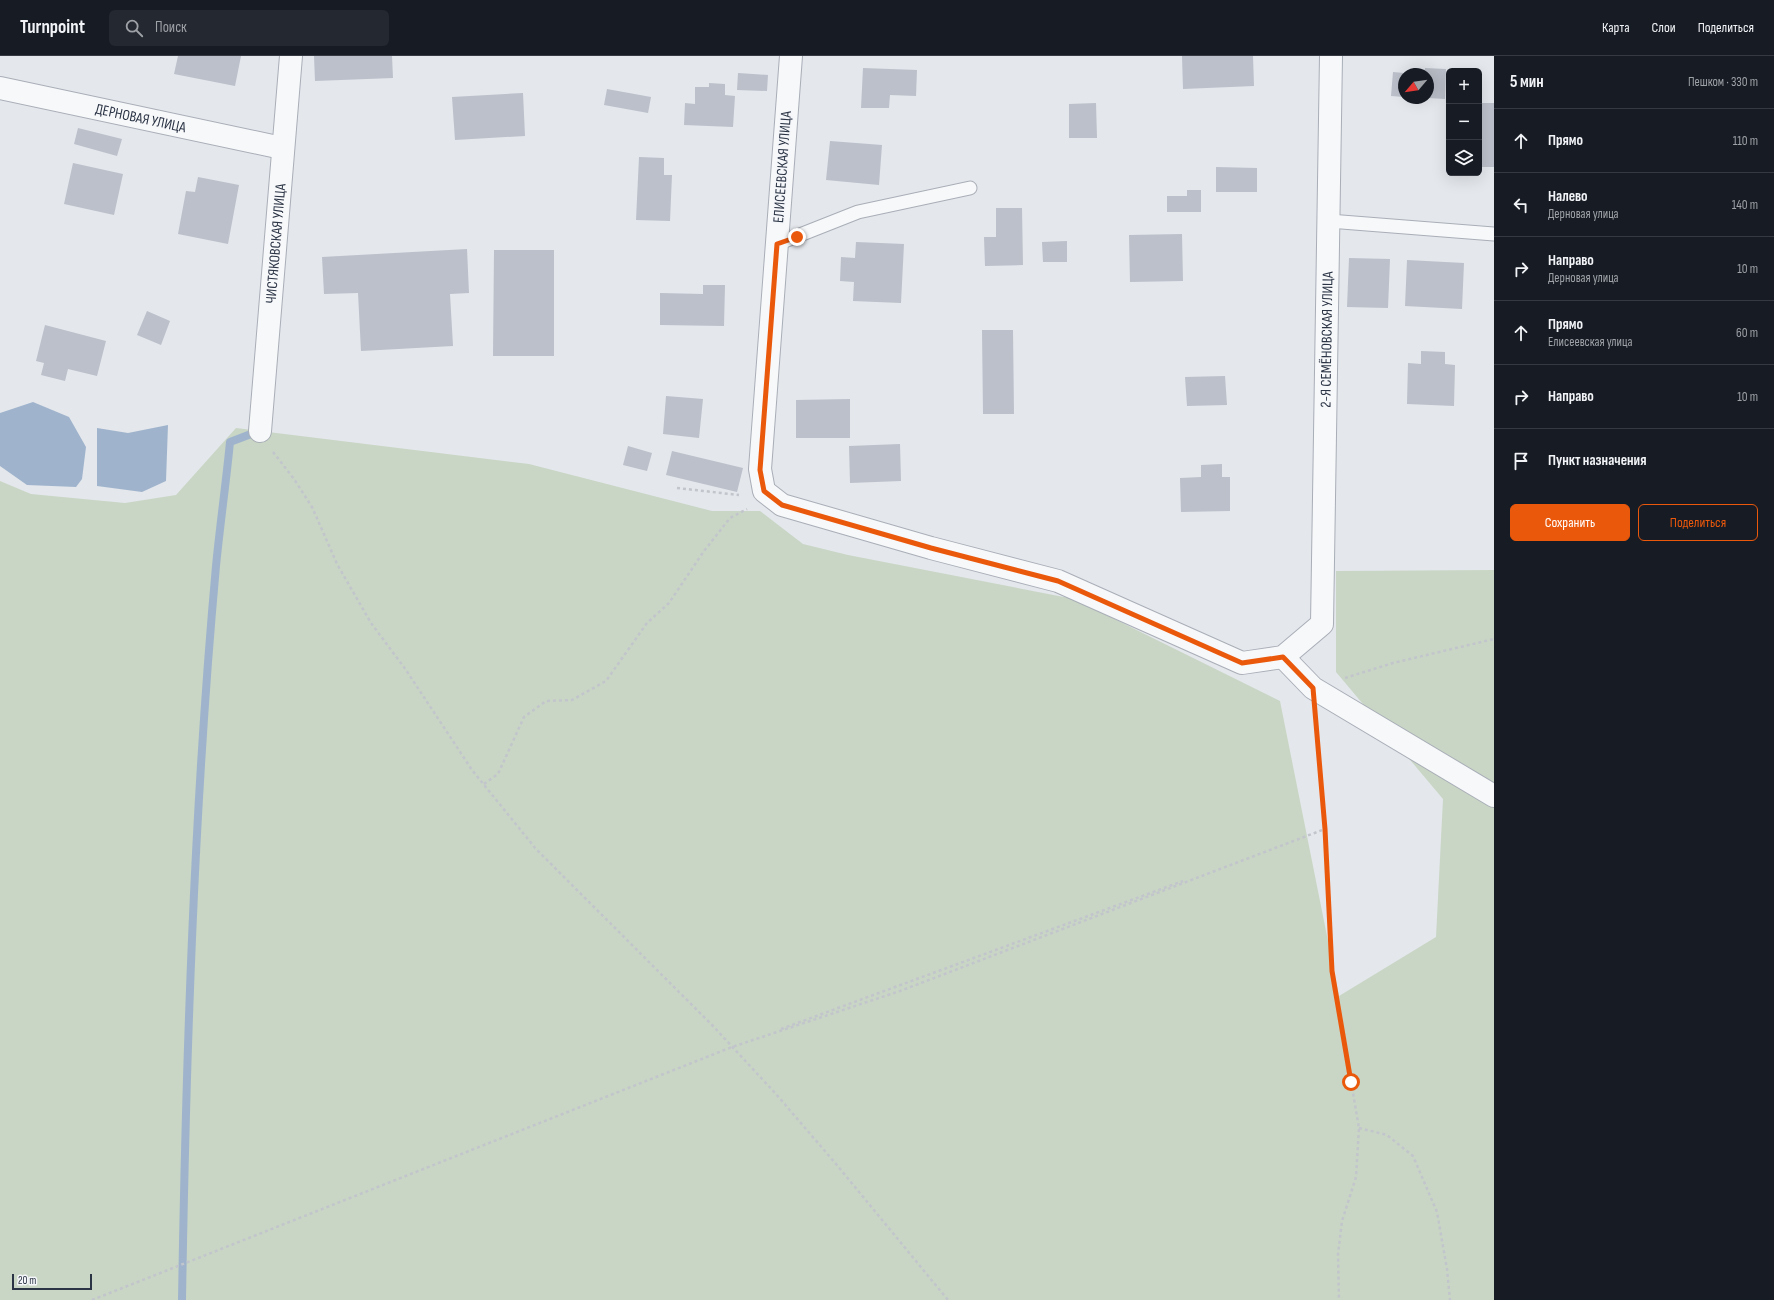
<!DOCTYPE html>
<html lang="ru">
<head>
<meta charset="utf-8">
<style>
  body { margin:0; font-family:"Sofia Sans Condensed",sans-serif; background:#242831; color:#f1f3f6 }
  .controls { position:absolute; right:12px; top:12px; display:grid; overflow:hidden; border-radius:6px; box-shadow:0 4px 16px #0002 }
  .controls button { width:36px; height:36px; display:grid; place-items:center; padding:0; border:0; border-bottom:1px solid #363941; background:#171b24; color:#f1f3f6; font:20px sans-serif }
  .compass { position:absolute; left:1398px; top:12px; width:36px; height:36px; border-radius:50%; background:#171b24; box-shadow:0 4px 16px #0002; rotate:241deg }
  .scale { position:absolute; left:12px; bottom:10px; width:80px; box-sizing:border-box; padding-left:4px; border:2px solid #2b3445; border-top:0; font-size:11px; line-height:14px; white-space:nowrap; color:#2b3445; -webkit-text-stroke:3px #f4f6f9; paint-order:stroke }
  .stop { position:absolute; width:12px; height:12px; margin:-9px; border:3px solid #ea580c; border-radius:50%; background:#fff }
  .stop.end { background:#ea580c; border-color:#fff; box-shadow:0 1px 4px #0008 }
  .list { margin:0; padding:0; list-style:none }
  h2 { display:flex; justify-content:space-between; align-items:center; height:52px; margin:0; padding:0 16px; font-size:17px }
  h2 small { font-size:13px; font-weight:400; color:#9ea1a6 }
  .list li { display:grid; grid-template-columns:26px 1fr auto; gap:12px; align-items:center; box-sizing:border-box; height:64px; padding:0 16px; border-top:1px solid #363941 }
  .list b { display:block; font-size:15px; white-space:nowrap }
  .list p { margin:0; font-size:13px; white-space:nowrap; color:#9ea1a6 }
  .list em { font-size:13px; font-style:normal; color:#9ea1a6 }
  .actions { display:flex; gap:8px; padding:12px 16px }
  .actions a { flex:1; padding:9px 0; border:1px solid #ea580c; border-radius:6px; text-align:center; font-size:14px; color:#ea580c }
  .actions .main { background:#ea580c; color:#fff }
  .icon { flex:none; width:22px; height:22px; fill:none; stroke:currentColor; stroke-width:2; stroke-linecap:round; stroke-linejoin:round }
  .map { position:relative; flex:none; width:1494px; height:1244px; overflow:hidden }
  header { display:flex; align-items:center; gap:24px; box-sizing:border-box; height:56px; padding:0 20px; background:#171b24; border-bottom:1px solid #363941 }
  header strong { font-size:19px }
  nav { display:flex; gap:22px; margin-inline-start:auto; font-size:14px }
  .search { width:280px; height:36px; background:#242831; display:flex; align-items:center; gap:10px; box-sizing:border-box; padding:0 14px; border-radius:6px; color:#9ea1a6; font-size:15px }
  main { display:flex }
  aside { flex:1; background:#171b24 }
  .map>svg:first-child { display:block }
  .green { fill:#c9d6c5 }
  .water { fill:#9fb4cc }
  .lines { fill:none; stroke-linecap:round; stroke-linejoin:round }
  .stream { stroke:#9fb4cc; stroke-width:8 }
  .building { fill:#bbc0ca }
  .lane-casing { stroke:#a9aeb7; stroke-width:15 }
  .street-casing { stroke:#a9aeb7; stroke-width:24 }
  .path { stroke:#c2c5cb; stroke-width:2.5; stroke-dasharray:3 3; stroke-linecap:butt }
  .lane { stroke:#f7f8fa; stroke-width:13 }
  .street { stroke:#f7f8fa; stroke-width:22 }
  .route { stroke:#ea580c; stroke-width:5 }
  .labels { text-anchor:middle; stroke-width:3; stroke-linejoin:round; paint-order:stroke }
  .street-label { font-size:15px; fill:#2b3445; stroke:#f4f6f9 }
</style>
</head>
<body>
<header>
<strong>Turnpoint</strong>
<div class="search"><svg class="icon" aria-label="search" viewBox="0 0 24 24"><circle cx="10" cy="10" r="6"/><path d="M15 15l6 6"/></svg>Поиск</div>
<nav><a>Карта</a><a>Слои</a><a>Поделиться</a></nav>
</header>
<main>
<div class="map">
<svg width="1494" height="1244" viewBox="0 0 1494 1244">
  <rect width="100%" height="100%" fill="#e4e7ec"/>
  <path class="green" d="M 236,372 L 529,408 L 712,455 L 760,455 L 803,488 L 848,499 L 1074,543 L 1280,645 L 1339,940 L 1436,881 L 1443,743 L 1336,616 L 1336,515 L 1494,514 L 1494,1244 L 0,1244 L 0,425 L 31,438 L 125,447 L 176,439 Z"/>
  <path class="water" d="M 33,346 L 69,361 L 86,391 L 82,423 L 76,431 L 27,429 L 0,410 L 0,357 Z
    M 168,369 L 166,425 L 142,436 L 97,430 L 97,372 L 128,377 Z"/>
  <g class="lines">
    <path class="stream" d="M 182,1244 C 186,999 194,754 216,510 C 220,469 226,427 230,386 L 259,375"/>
  </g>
  <path class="building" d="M 178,0 L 241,0 L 235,30 L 174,18 Z
    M 314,0 L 392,0 L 393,22 L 315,25 Z
    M 1182,0 L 1253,0 L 1254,30 L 1183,33 Z
    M 863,12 L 917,14 L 916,40 L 890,39 L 889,52 L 861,52 Z
    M 1425,12 L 1446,13 L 1445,43 L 1428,42 L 1428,18 L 1424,18 Z
    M 1393,16 L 1404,17 L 1404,41 L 1391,40 Z
    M 738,17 L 768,19 L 767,35 L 737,34 Z
    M 709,27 L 725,28 L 725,39 L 735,40 L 733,71 L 684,69 L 685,47 L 695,48 L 695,31 L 709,31 Z
    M 607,33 L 651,41 L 648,57 L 604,49 Z
    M 523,37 L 525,80 L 455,84 L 452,41 Z
    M 1096,47 L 1097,82 L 1069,82 L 1069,48 Z
    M 1479,47 L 1494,47 L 1494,111 L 1479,111 Z
    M 78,72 L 122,83 L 117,100 L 74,88 Z
    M 830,85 L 882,89 L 879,129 L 826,124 Z
    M 639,101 L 664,102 L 664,119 L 672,119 L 670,165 L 636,164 Z
    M 73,107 L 123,118 L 114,159 L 64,148 Z
    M 1216,111 L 1257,112 L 1257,136 L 1216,136 Z
    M 198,121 L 239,129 L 228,188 L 178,178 L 186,135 L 195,136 Z
    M 1187,134 L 1201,134 L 1201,156 L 1167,156 L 1167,140 L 1187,140 Z
    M 996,152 L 1022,152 L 1023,209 L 985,210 L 984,181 L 996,181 Z
    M 1182,178 L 1183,225 L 1130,226 L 1129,179 Z
    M 1067,185 L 1067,206 L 1043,206 L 1042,186 Z
    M 856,186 L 904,188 L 901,247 L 853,245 L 854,226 L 840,225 L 841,201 L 855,202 Z
    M 467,193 L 469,237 L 450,238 L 453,290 L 361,295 L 358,237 L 324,238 L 322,201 Z
    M 494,194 L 554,194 L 554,300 L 493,300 Z
    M 1349,202 L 1390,203 L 1388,252 L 1347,251 Z
    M 1407,204 L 1464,207 L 1462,253 L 1405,250 Z
    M 703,229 L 725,229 L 724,270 L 660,269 L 660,237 L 703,238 Z
    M 147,255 L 170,265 L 161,289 L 137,279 Z
    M 45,269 L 106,285 L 97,320 L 68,313 L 65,325 L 41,319 L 44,307 L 36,305 Z
    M 982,274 L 1013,274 L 1014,358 L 983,358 Z
    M 1421,295 L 1445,296 L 1445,308 L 1455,309 L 1454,350 L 1407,348 L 1408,307 L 1421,308 Z
    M 1225,320 L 1227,349 L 1187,350 L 1185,321 Z
    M 666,340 L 703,343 L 699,382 L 663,378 Z
    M 850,343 L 850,382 L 796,382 L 796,344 Z
    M 900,388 L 901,425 L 850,427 L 849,390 Z
    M 628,390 L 652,397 L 647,415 L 623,409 Z
    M 672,395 L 743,412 L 737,436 L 666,419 Z
    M 1222,408 L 1222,421 L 1230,421 L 1230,455 L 1181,456 L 1180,422 L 1201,421 L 1201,409 Z"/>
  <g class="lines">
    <defs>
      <path id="lane" d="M 1329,165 L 1494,178
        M 777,188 L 858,156 L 970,132"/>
      <g id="street">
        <path id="s1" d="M 791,0 L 760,413 L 764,435 L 782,449 L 931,492 L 1058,525 L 1242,607 L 1283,601 L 1322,568 L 1331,0"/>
        <path id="s2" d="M 0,32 L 282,92"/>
        <path id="s3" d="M 260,375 L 291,0"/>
        <path d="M 1283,601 L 1313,632 L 1494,740"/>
      </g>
    </defs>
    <use href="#lane" class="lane-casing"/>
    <use href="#street" class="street-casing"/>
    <path class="path" d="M 273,396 L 294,423 L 312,451 L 337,508 L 371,567 L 406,614 L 472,714 L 536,793 L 713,970 L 776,1038 L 836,1108 L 948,1244
      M 677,432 L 739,439
      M 1345,622 L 1393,607 L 1494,583
      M 1316,662 L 1325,773 L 1332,915 L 1359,1072 L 1356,1121 L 1342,1165 L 1338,1198 L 1339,1244
      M 484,728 L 498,718 L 524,661 L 546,645 L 572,644 L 606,625 L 647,567 L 669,547 L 704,495 L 730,462 L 747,453
      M 781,973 L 1183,825
      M 1359,1072 L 1387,1079 L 1413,1100 L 1437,1156 L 1447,1213 L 1450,1244
      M 92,1244 L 732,991 L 900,935 L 1325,773"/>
    <use href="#lane" class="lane"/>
    <use href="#street" class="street"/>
  </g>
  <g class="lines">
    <path class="route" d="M 797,181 L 777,188 L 760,414 L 764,435 L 782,449 L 931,492 L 1058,525 L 1242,607 L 1283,601 L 1313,632 L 1325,773 L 1332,915 L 1351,1026"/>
  </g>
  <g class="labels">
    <g class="street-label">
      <text dy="5" stroke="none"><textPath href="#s2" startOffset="144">ДЕРНОВАЯ УЛИЦА</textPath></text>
      <text transform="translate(782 111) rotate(-86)" y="5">ЕЛИСЕЕВСКАЯ УЛИЦА</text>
      <text dy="5" stroke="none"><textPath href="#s3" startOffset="188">ЧИСТЯКОВСКАЯ УЛИЦА</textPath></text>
      <text dy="5" stroke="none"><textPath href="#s1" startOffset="1324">2-Я СЕМЁНОВСКАЯ УЛИЦА</textPath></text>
    </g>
  </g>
</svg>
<div class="controls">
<button>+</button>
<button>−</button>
<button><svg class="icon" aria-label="layers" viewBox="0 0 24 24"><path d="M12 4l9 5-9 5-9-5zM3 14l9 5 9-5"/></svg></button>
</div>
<svg class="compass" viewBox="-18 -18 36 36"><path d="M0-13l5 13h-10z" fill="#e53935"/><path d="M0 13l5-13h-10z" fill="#9ea1a6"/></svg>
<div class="scale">20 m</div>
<div class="stop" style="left:1351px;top:1026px"></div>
<div class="stop end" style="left:797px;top:181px"></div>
</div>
<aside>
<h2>5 мин<small>Пешком · 330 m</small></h2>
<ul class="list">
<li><svg class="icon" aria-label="ahead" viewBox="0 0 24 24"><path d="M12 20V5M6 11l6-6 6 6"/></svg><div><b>Прямо</b></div><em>110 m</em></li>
<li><svg class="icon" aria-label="left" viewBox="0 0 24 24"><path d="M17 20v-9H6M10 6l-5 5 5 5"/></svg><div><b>Налево</b><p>Дерновая улица</p></div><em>140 m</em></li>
<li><svg class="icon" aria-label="right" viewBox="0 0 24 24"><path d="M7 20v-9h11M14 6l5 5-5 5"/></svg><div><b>Направо</b><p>Дерновая улица</p></div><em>10 m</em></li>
<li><svg class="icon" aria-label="ahead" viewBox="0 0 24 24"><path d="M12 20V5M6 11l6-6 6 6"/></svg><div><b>Прямо</b><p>Елисеевская улица</p></div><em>60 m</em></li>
<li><svg class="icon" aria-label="right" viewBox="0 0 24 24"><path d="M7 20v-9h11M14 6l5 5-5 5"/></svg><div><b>Направо</b></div><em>10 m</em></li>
<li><svg class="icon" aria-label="arrive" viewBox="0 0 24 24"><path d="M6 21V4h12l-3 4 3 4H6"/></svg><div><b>Пункт назначения</b></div></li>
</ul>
<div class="actions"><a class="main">Сохранить</a><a>Поделиться</a></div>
</aside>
</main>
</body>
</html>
